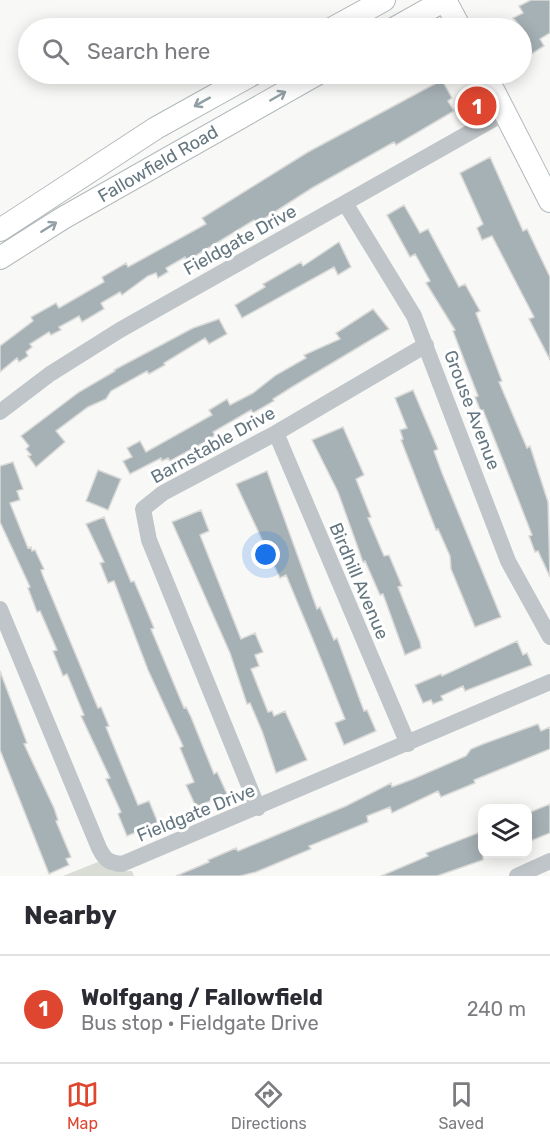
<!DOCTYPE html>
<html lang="en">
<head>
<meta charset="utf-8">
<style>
  body { margin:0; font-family:Rubik,sans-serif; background:#f2f2f3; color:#2b2b33 }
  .controls { position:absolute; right:18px; bottom:18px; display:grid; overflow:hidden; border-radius:12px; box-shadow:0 3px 15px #0003 }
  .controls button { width:54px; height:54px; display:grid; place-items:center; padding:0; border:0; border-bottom:2px solid #e1e1e2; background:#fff; color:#2b2b33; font:30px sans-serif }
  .you { position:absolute; left:266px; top:555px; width:21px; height:21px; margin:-15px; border:4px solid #fff; border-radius:50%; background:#1a73e8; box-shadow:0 0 0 9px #1a73e833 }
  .badge { display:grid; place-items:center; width:39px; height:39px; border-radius:50%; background:#de4630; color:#fff; font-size:20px; font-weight:700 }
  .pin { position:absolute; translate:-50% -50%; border:3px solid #fff; box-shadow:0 2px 6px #0006 }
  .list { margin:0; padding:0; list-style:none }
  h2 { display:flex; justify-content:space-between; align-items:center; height:78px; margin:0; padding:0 24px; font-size:26px }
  h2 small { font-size:20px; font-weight:400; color:#7c7c81 }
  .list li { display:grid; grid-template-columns:39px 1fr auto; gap:18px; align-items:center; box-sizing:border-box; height:108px; padding:0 24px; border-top:2px solid #e1e1e2 }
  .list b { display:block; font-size:22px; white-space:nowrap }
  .list p { margin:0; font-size:20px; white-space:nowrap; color:#7c7c81 }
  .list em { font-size:20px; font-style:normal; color:#7c7c81 }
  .icon { flex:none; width:33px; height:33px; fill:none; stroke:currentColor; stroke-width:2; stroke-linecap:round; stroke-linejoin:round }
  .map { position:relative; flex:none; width:550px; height:876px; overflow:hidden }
  .search { position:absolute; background:#fff; box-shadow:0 3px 15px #0003; left:18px; right:18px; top:18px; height:66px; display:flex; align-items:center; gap:15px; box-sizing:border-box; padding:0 21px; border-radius:33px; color:#7c7c81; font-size:22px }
  .sheet { height:186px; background:#fff }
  nav { display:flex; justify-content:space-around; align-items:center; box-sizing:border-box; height:84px; border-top:2px solid #e1e1e2; background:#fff; font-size:16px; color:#7c7c81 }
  nav a { display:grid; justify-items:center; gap:3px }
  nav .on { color:#de4630 }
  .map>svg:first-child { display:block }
  .green { fill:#d9ddd5 }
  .building { fill:#a6b1b5; stroke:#dadad8; stroke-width:1.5 }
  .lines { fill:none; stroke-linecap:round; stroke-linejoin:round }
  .secondary-casing { stroke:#b2b9bc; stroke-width:24 }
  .street { stroke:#bfc5c8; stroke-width:16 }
  .secondary { stroke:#fff; stroke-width:22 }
  .oneway { stroke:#92a0a6 }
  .labels { text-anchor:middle; stroke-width:6; stroke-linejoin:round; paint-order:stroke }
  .street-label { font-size:18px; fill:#647780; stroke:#fff }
</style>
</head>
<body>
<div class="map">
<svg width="550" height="876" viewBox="0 0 550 876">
  <rect width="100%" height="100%" fill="#f8f8f6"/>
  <path class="green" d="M 98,862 L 112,871 L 132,871 L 134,876 L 63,876 Z"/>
  <path class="building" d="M 531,0 L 550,0 L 550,33 L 540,39 L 544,46 L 522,60 L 522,28 L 513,18 L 523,13 L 519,6 Z
    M 442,80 L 452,98 L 448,101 L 454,111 L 396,145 L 394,142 L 312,188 L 256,224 L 254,220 L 187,261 L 185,257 L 166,268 L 168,272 L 158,278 L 156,273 L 148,276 L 122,295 L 120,292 L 101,303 L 104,309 L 82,322 L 79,316 L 59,327 L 61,330 L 51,335 L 49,332 L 30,344 L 32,347 L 26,352 L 28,356 L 19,362 L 17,358 L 0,372 L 0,346 L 33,321 L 31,317 L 56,303 L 59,308 L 104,282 L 102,277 L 126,263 L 128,267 L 206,224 L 202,218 L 308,152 Z
    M 490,157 L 523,231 L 527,229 L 550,277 L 550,360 L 529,319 L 534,317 L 492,236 L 482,240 L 477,228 L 483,224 L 460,173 Z
    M 404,205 L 420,233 L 428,229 L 459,287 L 465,284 L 480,311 L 476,313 L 502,381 L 499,382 L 527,448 L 530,446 L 548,502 L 550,577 L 538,551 L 535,552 L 529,536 L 532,535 L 513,486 L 483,410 L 481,412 L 475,397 L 478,396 L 453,331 L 455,330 L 426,283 L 430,281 L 415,254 L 410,257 L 387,215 Z
    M 339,242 L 351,267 L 338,275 L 334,267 L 242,318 L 235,305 L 265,287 L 263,284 L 301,262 L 303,266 Z
    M 373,309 L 389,329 L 292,387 L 273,399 L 274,401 L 253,413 L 251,410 L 213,432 L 215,435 L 205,442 L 170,461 L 168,458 L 162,461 L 161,458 L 130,474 L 123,461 L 132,457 L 127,448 L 140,441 L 146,452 L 212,415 L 209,410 L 227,399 L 230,405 L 253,393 L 276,375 L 306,358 L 304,355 L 340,339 L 336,333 Z
    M 219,319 L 227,334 L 209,344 L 205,338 L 164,363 L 165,365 L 149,374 L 147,371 L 111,391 L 106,399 L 88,407 L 56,431 L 65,442 L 36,467 L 28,456 L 31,455 L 26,449 L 29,446 L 21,436 L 79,392 L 115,371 L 114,370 L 193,328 Z
    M 413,390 L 438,449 L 434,451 L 442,473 L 501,617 L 475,627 L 451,569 L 450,556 L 438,529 L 436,530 L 401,440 L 403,439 L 400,430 L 407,428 L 395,398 Z
    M 343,427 L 364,475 L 356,479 L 371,517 L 368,518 L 384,556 L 389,555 L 402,586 L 398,587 L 420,642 L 421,648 L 405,655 L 383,594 L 380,595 L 365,561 L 363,562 L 338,492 L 312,440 Z
    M 13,462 L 23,489 L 17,491 L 20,500 L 10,503 L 28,548 L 31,547 L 32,551 L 35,550 L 44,569 L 41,570 L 43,576 L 98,708 L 101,707 L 109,726 L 106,727 L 138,805 L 149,801 L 158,823 L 127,836 L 118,814 L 121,812 L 106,779 L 110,778 L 81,716 L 84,715 L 67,674 L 63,676 L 53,651 L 57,650 L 40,611 L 37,612 L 28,588 L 30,587 L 0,522 L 0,466 Z
    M 98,470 L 121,479 L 108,510 L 86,501 Z
    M 267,471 L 317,609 L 320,607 L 334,640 L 337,638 L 364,711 L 367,710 L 376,731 L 344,745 L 335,723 L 345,719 L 316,647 L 286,575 L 280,578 L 236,484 Z
    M 201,510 L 209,531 L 200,535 L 241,639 L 255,633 L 263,652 L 255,655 L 259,666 L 251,669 L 268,712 L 272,711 L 274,716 L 285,711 L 307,760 L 276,773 L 262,731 L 250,703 L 247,704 L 230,653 L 172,522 Z
    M 104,517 L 131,582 L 134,581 L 144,604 L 154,628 L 151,629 L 184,708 L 186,707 L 191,717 L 214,774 L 217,772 L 227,794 L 196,807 L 186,785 L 194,782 L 180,748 L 183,746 L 148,670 L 114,581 L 108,583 L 100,563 L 104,562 L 86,524 Z
    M 517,641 L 523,655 L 527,653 L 532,665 L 465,691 L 463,686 L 441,696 L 443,700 L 433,704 L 431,700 L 423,703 L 415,685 L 441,674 L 442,676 Z
    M 0,671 L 27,743 L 24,744 L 54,808 L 58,820 L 56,821 L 71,857 L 66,859 L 69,865 L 49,874 L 0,750 Z
    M 538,724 L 541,731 L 550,727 L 550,749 L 474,780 L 475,783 L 441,797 L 438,791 L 392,813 L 390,807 L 367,816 L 368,822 L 309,846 L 311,849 L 256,872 L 240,876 L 176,876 L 209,862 L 208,860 L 236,848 L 238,851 L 346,806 L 391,783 L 392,787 L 413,779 L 466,756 L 471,749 L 483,744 Z
    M 550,804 L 550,833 L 528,842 L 528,813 Z
    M 483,831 L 483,860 L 437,876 L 381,876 L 428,856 L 426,853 Z"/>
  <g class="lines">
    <defs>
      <path id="secondary" d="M 445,0 L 460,28
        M 333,28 L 384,0
        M 395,28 L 445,0
        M 485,74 L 550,201
        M 0,230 L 156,128 L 253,74
        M 0,258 L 63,218 L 317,74"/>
    </defs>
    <use href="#secondary" class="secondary-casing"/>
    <path class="street" d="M 345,203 L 414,316 L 508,561 L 550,637
      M 0,412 L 50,374 L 120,330 L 506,112
      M 276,433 L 408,744
      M 0,609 L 99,848 C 105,860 109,863 122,864 L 550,682
      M 258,808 L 149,540 L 143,509 L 163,493 L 276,433 L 426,345
      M 517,876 L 550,861"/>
    <use href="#secondary" class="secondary"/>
  </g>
  <defs><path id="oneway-shaft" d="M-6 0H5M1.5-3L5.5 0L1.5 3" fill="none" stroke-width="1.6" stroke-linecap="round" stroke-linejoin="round" transform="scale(1.5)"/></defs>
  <g class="oneway">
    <use href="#oneway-shaft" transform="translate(278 96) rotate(-30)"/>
    <use href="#oneway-shaft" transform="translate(202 102) rotate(151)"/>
    <use href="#oneway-shaft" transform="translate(49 227) rotate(-32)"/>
  </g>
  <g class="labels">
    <g class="street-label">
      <text transform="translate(158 164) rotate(-30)" y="6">Fallowfield Road</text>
      <text transform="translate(240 240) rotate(-29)" y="6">Fieldgate Drive</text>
      <text transform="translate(472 410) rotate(69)" y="6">Grouse Avenue</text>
      <text transform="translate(213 445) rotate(-29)" y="6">Barnstable Drive</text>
      <text transform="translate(359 581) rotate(67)" y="6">Birdhill Avenue</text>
      <text transform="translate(196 813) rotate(-22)" y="6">Fieldgate Drive</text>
    </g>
  </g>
</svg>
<div class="controls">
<button><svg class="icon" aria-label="layers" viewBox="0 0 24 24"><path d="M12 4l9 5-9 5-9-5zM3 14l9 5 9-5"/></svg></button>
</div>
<div class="you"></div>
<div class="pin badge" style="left:477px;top:106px">1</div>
<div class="search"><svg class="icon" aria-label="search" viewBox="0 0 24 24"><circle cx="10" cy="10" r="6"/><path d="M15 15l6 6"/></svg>Search here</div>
</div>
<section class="sheet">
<h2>Nearby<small></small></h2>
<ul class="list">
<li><span class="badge">1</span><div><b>Wolfgang / Fallowfield</b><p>Bus stop · Fieldgate Drive</p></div><em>240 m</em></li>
</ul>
</section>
<nav>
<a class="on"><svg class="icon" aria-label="map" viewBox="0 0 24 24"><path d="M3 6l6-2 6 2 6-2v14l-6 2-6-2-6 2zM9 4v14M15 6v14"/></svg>Map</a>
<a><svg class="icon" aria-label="directions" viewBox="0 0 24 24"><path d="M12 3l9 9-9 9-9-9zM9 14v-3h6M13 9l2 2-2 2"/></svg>Directions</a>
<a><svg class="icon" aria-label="saved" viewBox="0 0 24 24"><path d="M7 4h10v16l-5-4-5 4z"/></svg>Saved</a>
</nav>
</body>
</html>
